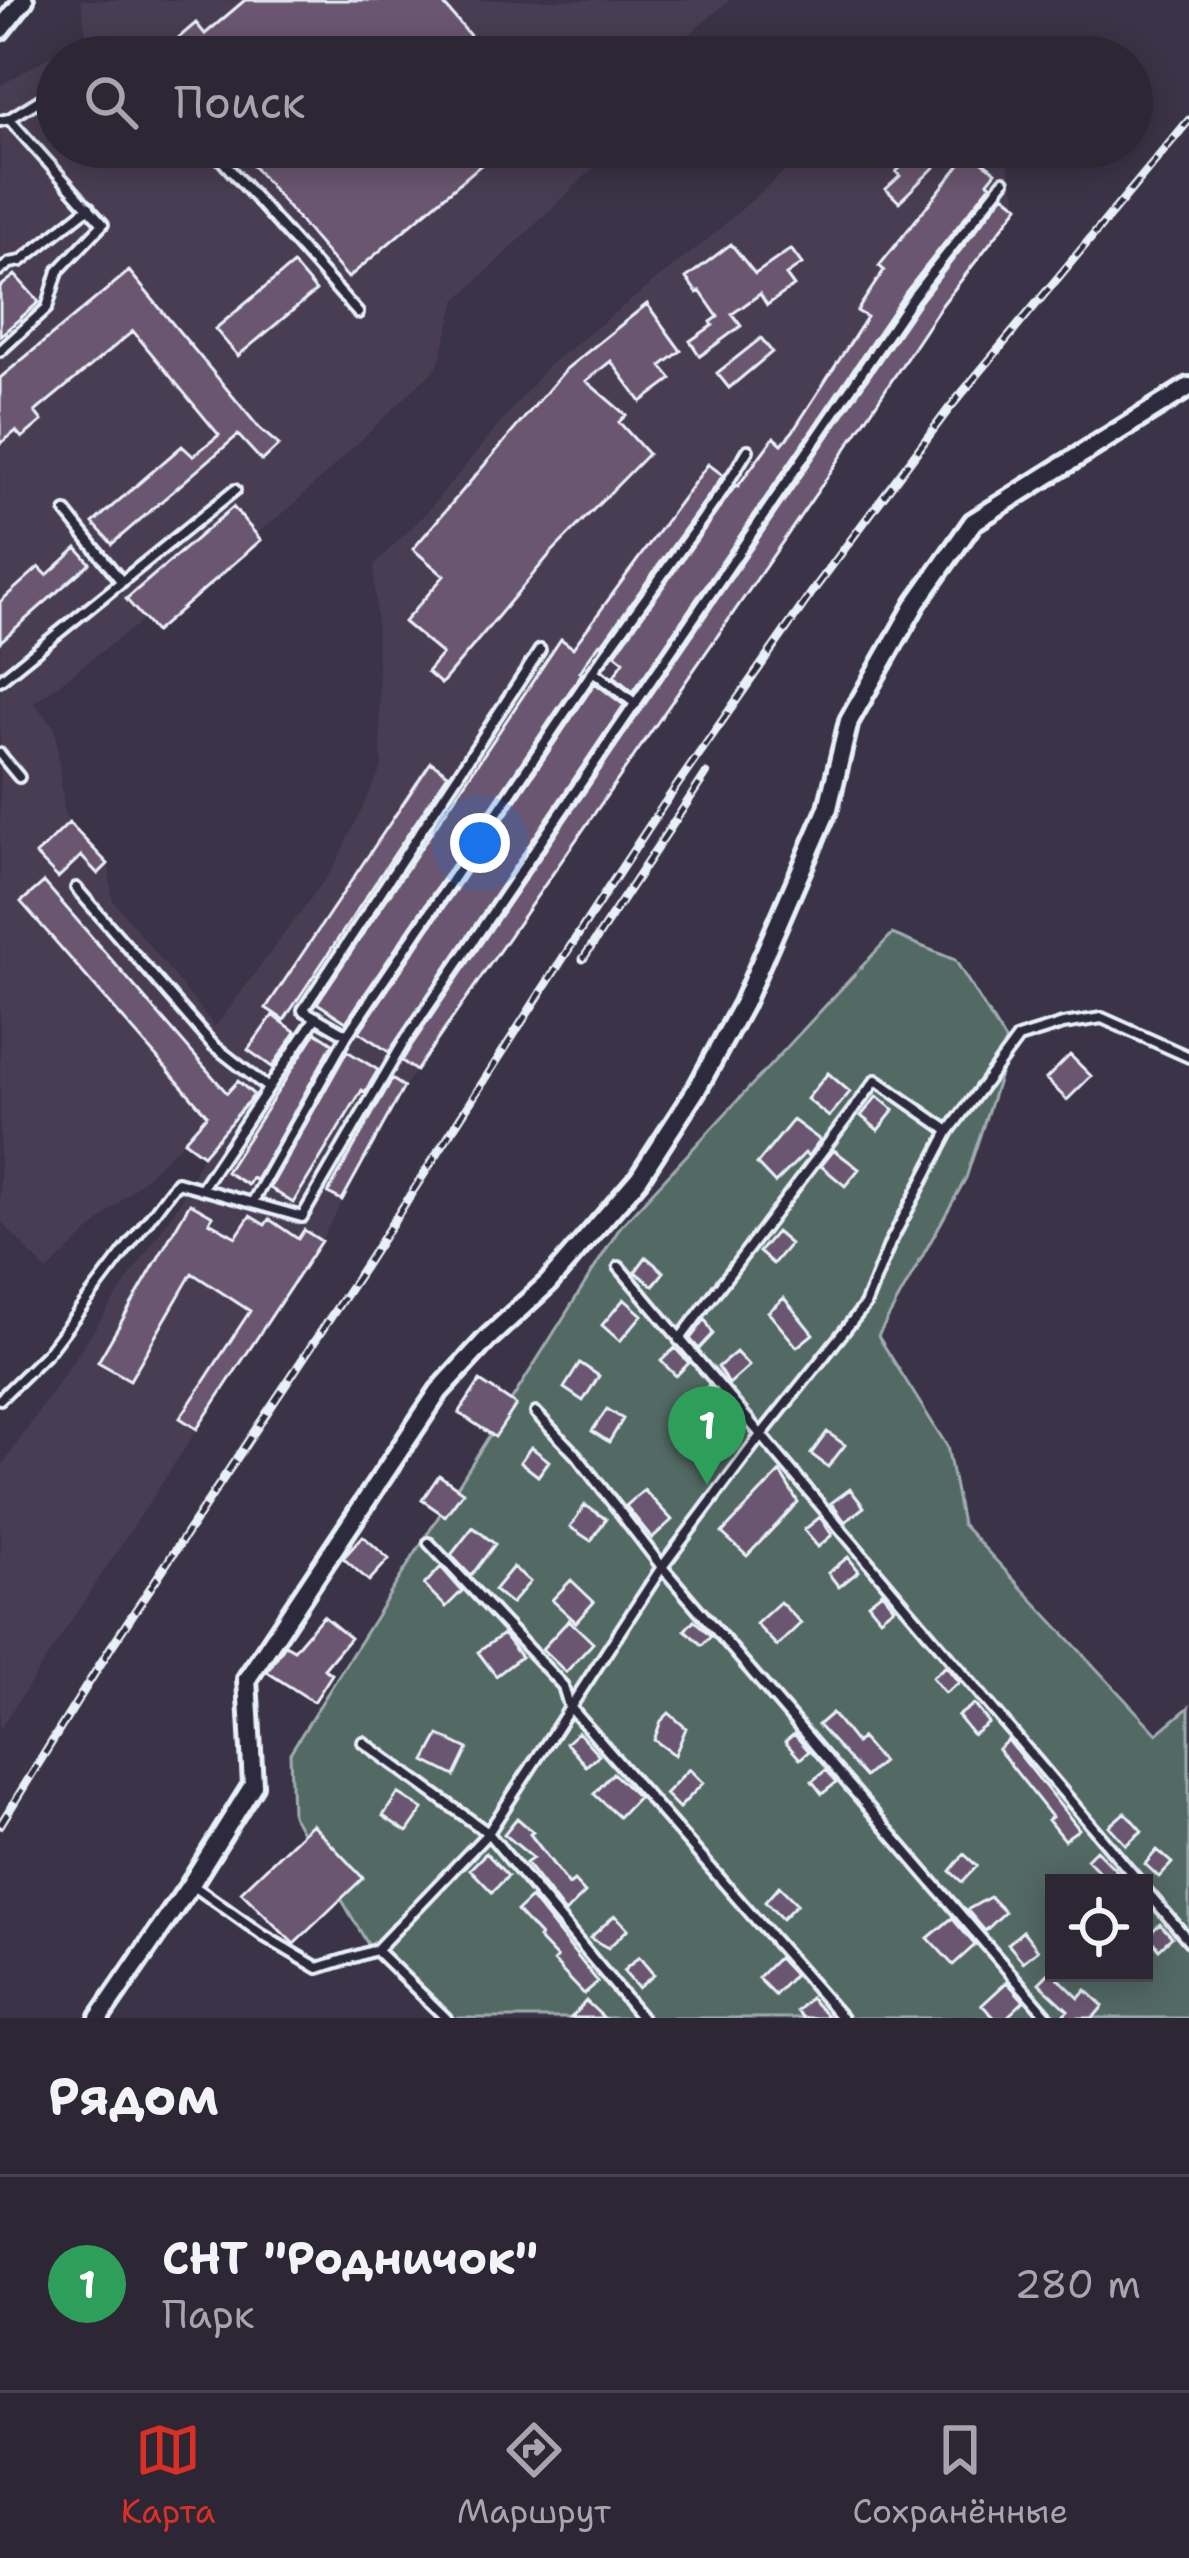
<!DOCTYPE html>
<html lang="ru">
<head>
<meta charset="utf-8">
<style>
  body { margin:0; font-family:"Shantell Sans",sans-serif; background:#383241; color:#f1f3f6 }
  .controls { position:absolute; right:36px; bottom:36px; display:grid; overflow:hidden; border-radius:0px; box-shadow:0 6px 30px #0003 }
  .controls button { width:108px; height:108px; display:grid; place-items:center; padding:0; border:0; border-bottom:3px solid #484350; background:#2c2635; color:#f1f3f6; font:60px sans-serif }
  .you { position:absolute; left:480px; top:843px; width:42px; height:42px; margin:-30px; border:9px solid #fff; border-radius:50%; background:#1a73e8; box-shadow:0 0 0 18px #1a73e833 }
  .badge { display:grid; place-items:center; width:78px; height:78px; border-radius:50%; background:#d93025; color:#fff; font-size:39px; font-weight:700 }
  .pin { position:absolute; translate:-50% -99px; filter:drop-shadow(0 3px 6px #0008) }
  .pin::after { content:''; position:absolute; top:63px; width:42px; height:36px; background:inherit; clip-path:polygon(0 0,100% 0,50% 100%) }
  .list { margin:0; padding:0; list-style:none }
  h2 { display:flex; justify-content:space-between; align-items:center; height:156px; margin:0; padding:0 48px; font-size:51px }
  h2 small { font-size:39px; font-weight:400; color:#a6a5ad }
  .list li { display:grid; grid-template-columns:78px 1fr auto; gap:36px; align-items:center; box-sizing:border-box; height:216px; padding:0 48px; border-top:3px solid #484350 }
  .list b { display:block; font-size:45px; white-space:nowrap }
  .list p { margin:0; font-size:39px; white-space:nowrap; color:#a6a5ad }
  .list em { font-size:39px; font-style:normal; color:#a6a5ad }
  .icon { flex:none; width:66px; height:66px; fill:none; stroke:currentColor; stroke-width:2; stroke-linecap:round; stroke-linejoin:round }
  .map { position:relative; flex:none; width:1189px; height:2018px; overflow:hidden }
  .search { position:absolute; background:#2c2635; box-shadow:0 6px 30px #0003; left:36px; right:36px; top:36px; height:132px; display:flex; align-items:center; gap:30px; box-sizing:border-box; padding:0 42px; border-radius:66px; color:#a6a5ad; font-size:45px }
  .sheet { height:372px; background:#2c2635 }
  nav { display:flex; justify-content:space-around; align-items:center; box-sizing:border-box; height:168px; border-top:3px solid #484350; background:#2c2635; font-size:33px; color:#a6a5ad }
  nav a { display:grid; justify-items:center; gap:6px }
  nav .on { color:#d93025 }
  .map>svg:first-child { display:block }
  .built { fill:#493e53 }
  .green { fill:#536964; stroke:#9eadae; stroke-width:3; fill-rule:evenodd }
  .building { fill:#6a576f; stroke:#e8f1f8; stroke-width:3 }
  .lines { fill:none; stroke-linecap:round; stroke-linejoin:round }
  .service-casing { stroke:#e8f1f8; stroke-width:16 }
  .minor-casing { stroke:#e8f1f8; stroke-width:26 }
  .service { stroke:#2f2a3d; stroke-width:8 }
  .minor { stroke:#2f2a3d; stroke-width:16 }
  .rail-casing { stroke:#e8f1f8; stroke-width:9 }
  .rail { stroke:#2f2a3d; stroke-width:4.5; stroke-dasharray:14; stroke-linecap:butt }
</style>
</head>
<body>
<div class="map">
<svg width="1189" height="2018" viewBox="0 0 1189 2018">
  <rect width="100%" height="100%" fill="#3b3347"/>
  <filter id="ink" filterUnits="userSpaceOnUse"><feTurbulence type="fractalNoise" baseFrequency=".00833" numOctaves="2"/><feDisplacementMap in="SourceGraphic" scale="24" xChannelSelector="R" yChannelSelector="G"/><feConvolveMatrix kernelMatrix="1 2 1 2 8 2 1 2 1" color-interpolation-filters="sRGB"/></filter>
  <g filter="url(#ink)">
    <path class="built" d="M 81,0 L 730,0 L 662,57 L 57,57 L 57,147 L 601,147 L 603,159 L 456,301 L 438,366 L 291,507 L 34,703 L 55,728 L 65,817 L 109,864 L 112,899 L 215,1027 L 334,867 L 382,767 L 374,565 L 426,513 L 548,366 L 708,239 L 812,147 L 1003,147 L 1019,206 L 942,305 L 824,482 L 403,1089 L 321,1241 L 0,1729 L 0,1469 L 179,1204 L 203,1155 L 183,1142 L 47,1271 L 0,1220 L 0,86 L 86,34 Z"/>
    <path class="green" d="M 892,934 L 955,960 L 1009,1047 L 966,1178 L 878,1336 L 947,1446 L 962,1524 L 1157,1734 L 1189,1707 L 1189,2018 L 438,2018 L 369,1946 L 292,1815 L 290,1753 L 621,1226 ZM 1054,1883 L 1144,1883 L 1144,1973 L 1054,1973 Z"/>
    <path class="building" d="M 245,0 L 440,0 L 488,57 L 156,57 L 196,23 L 205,34 Z
      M 237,147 L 502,147 L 348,278 Z
      M 921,147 L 955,147 L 899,202 L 886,189 L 900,176 L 896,172 Z
      M 970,152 L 996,172 L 988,182 L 991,184 L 906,292 L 633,692 L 614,676 L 624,661 L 615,654 L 736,485 L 738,486 L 774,437 L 782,444 L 793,431 L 867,317 L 857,311 L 884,270 L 879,266 Z
      M 1004,194 L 1019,206 L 942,305 L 824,482 L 416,1071 L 402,1061 L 411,1046 L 920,302 Z
      M 731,244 L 755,274 L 791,249 L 802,264 L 786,275 L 794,286 L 767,305 L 760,294 L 732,314 L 741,326 L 700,356 L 690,341 L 713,325 L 711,322 L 718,317 L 700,291 L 697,293 L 686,278 Z
      M 293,264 L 316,291 L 238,356 L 215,329 Z
      M 129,271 L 260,429 L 279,445 L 262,461 L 238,435 L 112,544 L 93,523 L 182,446 L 193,456 L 219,435 L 133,331 L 35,412 L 42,421 L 22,438 L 16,431 L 0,444 L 0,378 Z
      M 15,275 L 39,302 L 0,336 L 0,287 Z
      M 647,304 L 681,351 L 661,366 L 672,379 L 641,402 L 611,361 L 586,381 L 626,415 L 619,422 L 648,454 L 551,553 L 441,684 L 427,672 L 442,654 L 404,622 L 444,576 L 413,549 L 566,369 Z
      M 761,338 L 772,352 L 729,388 L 717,373 Z
      M 708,464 L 723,475 L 715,487 L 602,644 L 600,643 L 589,658 L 580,672 L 582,673 L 346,1022 L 317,1003 L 561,639 L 573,648 Z
      M 233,507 L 261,540 L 155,632 L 126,599 Z
      M 77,548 L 90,563 L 0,642 L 0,602 L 39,567 L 47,575 Z
      M 595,683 L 624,705 L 389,1052 L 359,1032 Z
      M 431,762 L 448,774 L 284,1020 L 266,1008 Z
      M 69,823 L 108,864 L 98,874 L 81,856 L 58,878 L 36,855 Z
      M 44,882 L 227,1093 L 238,1081 L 254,1095 L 203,1155 L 184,1141 L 207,1115 L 21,902 Z
      M 273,1015 L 296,1032 L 272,1067 L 248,1050 Z
      M 316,1032 L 333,1043 L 256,1180 L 252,1178 L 248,1185 L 226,1172 Z
      M 347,1051 L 378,1070 L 365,1092 L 362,1090 L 293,1203 L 270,1188 Z
      M 1070,1055 L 1091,1076 L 1067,1100 L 1046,1079 Z
      M 828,1073 L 850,1092 L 829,1117 L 807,1099 Z
      M 392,1079 L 404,1087 L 342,1200 L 328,1193 Z
      M 877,1096 L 894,1110 L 878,1130 L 861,1116 Z
      M 793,1120 L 820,1140 L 808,1156 L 805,1153 L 775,1183 L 757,1164 Z
      M 834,1150 L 859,1169 L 845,1186 L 821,1166 Z
      M 190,1203 L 213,1216 L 209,1222 L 236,1237 L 250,1216 L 265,1225 L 269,1219 L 298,1239 L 304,1230 L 321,1241 L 197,1429 L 180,1418 L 250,1311 L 192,1273 L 130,1380 L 98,1362 Z
      M 776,1232 L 790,1244 L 773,1264 L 759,1252 Z
      M 646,1257 L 664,1272 L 653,1286 L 635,1272 Z
      M 784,1298 L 813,1334 L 797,1347 L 768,1312 Z
      M 624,1299 L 642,1315 L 620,1341 L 602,1325 Z
      M 705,1319 L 713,1334 L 699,1349 L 690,1339 Z
      M 675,1348 L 689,1363 L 676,1376 L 661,1361 Z
      M 736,1352 L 749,1366 L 729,1384 L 718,1367 Z
      M 580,1363 L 599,1376 L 583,1401 L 564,1388 Z
      M 480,1381 L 516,1405 L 495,1437 L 459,1413 Z
      M 708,1386 L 722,1401 L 708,1416 L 701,1409 L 695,1414 L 688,1407 Z
      M 607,1409 L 623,1419 L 609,1442 L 592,1431 Z
      M 827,1432 L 845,1445 L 828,1467 L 811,1454 Z
      M 531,1447 L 549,1461 L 538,1476 L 520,1462 Z
      M 780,1472 L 798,1502 L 747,1556 L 722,1533 Z
      M 439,1475 L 463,1492 L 445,1516 L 422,1500 Z
      M 850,1489 L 864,1507 L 845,1522 L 831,1503 Z
      M 644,1490 L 672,1520 L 652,1538 L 626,1506 Z
      M 585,1505 L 606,1519 L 591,1541 L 570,1527 Z
      M 820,1517 L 832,1535 L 818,1547 L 804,1530 Z
      M 473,1527 L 495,1544 L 471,1576 L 451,1555 Z
      M 363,1536 L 389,1559 L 369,1581 L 343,1558 Z
      M 848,1557 L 859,1571 L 839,1587 L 828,1573 Z
      M 441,1567 L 462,1591 L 446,1607 L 424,1585 Z
      M 513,1567 L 530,1582 L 511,1604 L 494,1590 Z
      M 571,1580 L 594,1602 L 576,1622 L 552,1600 Z
      M 882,1592 L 894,1607 L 880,1618 L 868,1603 Z
      M 780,1602 L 801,1623 L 777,1646 L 756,1624 Z
      M 323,1616 L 350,1638 L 324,1669 L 332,1674 L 314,1702 L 267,1672 L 285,1645 L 294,1650 Z
      M 569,1620 L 593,1643 L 566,1672 L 542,1649 Z
      M 694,1620 L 711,1636 L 702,1645 L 685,1630 Z
      M 503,1634 L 521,1657 L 496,1676 L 478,1652 Z
      M 946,1666 L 959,1683 L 945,1693 L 932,1677 Z
      M 974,1704 L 989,1723 L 973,1735 L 958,1716 Z
      M 669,1713 L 686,1728 L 675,1755 L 654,1740 L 661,1721 Z
      M 832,1713 L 856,1743 L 861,1738 L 882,1762 L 865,1777 L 818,1725 Z
      M 578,1732 L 599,1755 L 586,1766 L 566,1743 Z
      M 794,1734 L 809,1751 L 800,1759 L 785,1742 Z
      M 439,1735 L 468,1749 L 455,1776 L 425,1761 Z
      M 1008,1740 L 1079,1829 L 1064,1840 L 1048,1820 L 1052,1817 L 998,1749 Z
      M 689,1769 L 703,1783 L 679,1808 L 665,1794 Z
      M 826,1770 L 836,1783 L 822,1794 L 812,1781 Z
      M 613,1773 L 638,1797 L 619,1817 L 594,1794 Z
      M 398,1793 L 423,1809 L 407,1832 L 383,1816 Z
      M 1125,1812 L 1142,1831 L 1126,1845 L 1109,1826 Z
      M 517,1818 L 533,1832 L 530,1834 L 569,1885 L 574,1881 L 585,1893 L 565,1913 L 526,1863 L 533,1858 L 504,1834 Z
      M 312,1824 L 363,1878 L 294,1944 L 241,1892 Z
      M 1096,1850 L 1129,1883 L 1110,1883 L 1087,1859 Z
      M 1157,1850 L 1172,1863 L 1159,1877 L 1145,1864 Z
      M 486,1853 L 508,1876 L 492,1892 L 470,1869 Z
      M 964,1854 L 977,1866 L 962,1882 L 950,1871 Z
      M 779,1886 L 797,1904 L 782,1919 L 765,1902 Z
      M 990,1897 L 1005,1912 L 985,1931 L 967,1910 Z
      M 531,1898 L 598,1982 L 584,1994 L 563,1972 L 554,1961 L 557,1958 L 538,1938 L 540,1936 L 517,1911 Z
      M 615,1915 L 628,1929 L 608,1948 L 590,1938 Z
      M 952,1918 L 975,1945 L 953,1965 L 928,1938 Z
      M 1160,1924 L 1172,1937 L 1159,1949 L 1148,1935 Z
      M 1023,1931 L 1038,1950 L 1023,1962 L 1008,1944 Z
      M 639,1957 L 654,1975 L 638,1988 L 623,1971 Z
      M 778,1958 L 794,1975 L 775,1995 L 758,1978 Z
      M 1051,1971 L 1079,1998 L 1086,1990 L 1103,2006 L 1093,2018 L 1060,2018 L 1068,2010 L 1039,1983 Z
      M 1007,1982 L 1024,2001 L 1006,2018 L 995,2018 L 982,2005 Z
      M 810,1998 L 829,2018 L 803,2018 L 797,2011 Z
      M 586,2001 L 604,2018 L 571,2018 Z"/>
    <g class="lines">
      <defs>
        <path id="service" d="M 106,57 L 121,48 L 130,57
          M 0,121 L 9,119 L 57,89
          M 210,147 L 358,313
          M 0,270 L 10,263 L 21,261 L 89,207
          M 0,351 L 47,308 L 58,271 L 103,224 L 9,119
          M 66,512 L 122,582
          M 593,671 L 722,492 L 748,450
          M 0,680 L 235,490
          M 0,754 L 19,777
          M 76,888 L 213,1045 L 268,1088
          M 347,1035 L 303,1010 L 540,650
          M 201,1189 L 316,1017
          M 252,1203 L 347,1035 L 593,671 L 636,704
          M 619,1267 L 1140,1883
          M 679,1340 L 876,1080 L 949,1131
          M 0,1399 L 48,1352 L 177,1182 L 302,1217 L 404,1042 L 913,297 L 1004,181
          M 536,1413 L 577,1456 L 662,1567 L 1049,2018
          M 429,1543 L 563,1686 L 569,1706 L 842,2018
          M 363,1742 L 488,1833 L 642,2018
          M 191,1884 L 264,1936 L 318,1968 L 376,1950 L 488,1833 L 662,1567 L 761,1435 L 865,1305 L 890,1243 L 949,1131 L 1018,1038 L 1063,1024 L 1102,1018 L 1189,1057
          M 1144,1888 L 1189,1941
          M 376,1950 L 446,2018"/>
        <path id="minor" d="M 0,30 L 24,0
          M 99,2018 L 191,1884 L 253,1785 L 247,1679 L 439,1391 L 488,1338 L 548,1283 L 639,1178 L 698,1087 L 743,1004 L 828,808 L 849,721 L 916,603 L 973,522 L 1189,387"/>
      </defs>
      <use href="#service" class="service-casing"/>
      <use href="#minor" class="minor-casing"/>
      <use href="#service" class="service"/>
      <use href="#minor" class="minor"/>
      <defs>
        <path id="rail" d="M 583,959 L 706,774
          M 0,1825 L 111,1647 L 366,1264 L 592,913 L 662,807 L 815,588 L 948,410 L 1189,120"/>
      </defs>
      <use href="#rail" class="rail-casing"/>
      <use href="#rail" class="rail"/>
    </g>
  </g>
</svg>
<div class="controls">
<button><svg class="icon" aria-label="locate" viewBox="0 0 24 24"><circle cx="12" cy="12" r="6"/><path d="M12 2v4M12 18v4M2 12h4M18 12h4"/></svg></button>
</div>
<div class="you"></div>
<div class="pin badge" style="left:707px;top:1485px;background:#2e9e5b">1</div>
<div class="search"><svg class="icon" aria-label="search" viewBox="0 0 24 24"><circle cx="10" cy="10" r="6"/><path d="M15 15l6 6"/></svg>Поиск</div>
</div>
<section class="sheet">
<h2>Рядом<small></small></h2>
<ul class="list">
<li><span class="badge" style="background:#2e9e5b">1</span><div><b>СНТ &quot;Родничок&quot;</b><p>Парк</p></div><em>280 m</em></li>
</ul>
</section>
<nav>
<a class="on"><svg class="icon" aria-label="map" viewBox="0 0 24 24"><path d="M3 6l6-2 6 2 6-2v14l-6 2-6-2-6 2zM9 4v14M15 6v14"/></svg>Карта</a>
<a><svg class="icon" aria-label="directions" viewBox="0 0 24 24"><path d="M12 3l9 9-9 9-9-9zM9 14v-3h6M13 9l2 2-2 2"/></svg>Маршрут</a>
<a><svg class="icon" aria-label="saved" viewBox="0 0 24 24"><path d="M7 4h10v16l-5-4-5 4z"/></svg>Сохранённые</a>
</nav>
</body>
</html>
